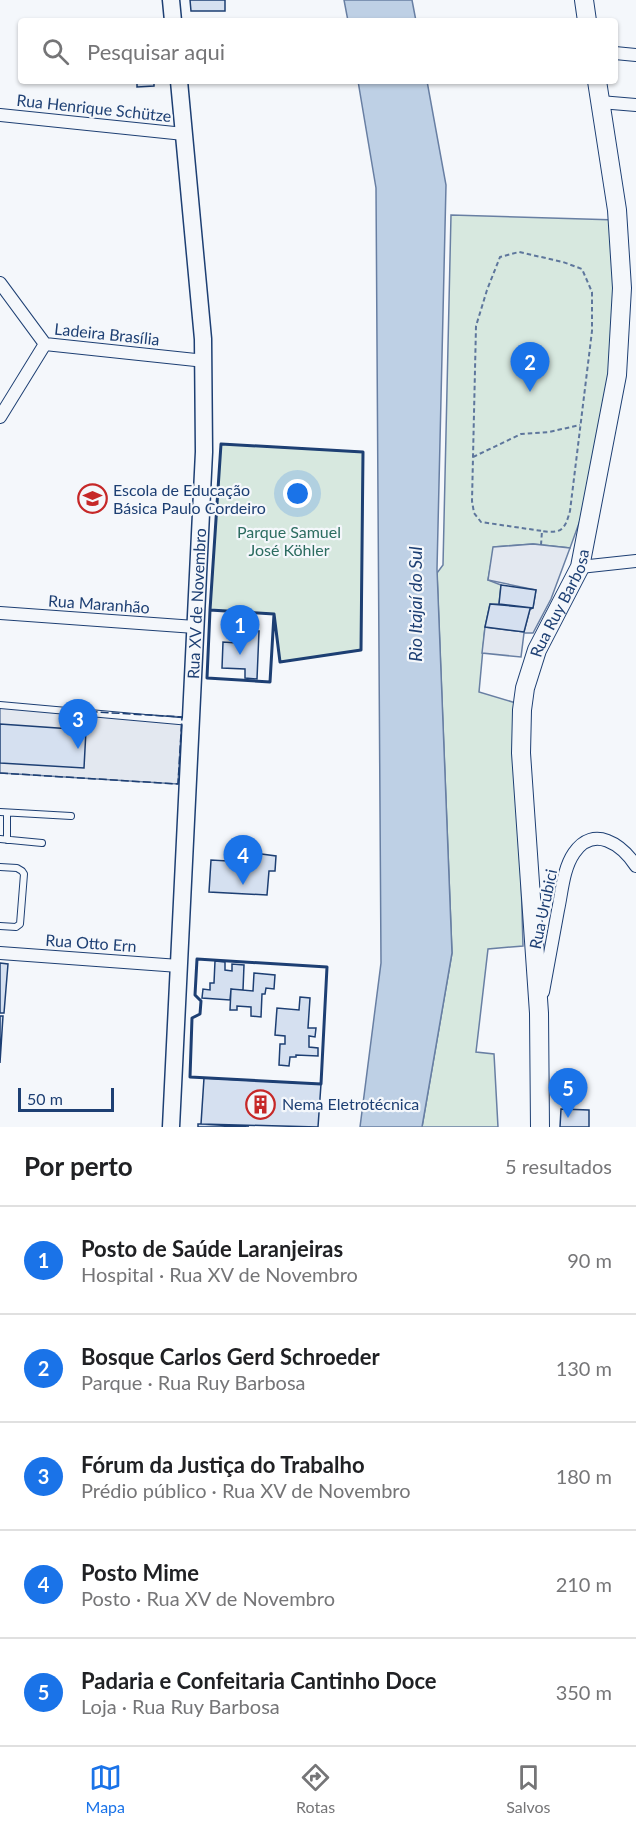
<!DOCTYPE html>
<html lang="pt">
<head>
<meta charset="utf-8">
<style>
  body { margin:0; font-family:Lato,sans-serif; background:#f6f6f6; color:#202124 }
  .scale { position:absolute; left:18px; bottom:15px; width:96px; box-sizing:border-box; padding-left:6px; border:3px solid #1d3f73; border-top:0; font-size:16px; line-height:21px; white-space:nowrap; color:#1d3f73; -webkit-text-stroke:4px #f4f7fb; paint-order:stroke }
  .you { position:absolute; left:298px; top:494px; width:21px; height:21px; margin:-15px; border:4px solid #fff; border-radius:50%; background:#1a73e8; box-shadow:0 0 0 9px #1a73e833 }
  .badge { display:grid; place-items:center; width:39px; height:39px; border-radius:50%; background:#1a73e8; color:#fff; font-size:20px; font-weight:700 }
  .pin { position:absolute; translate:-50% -50px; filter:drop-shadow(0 2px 3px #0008) }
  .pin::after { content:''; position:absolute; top:32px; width:21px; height:18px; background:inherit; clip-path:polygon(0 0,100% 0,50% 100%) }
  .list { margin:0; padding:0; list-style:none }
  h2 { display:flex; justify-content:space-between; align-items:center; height:78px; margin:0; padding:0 24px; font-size:26px }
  h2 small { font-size:20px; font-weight:400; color:#757577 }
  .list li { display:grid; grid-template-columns:39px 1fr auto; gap:18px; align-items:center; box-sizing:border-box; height:108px; padding:0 24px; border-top:2px solid #e0e0e0 }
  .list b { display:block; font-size:22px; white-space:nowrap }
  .list p { margin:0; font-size:20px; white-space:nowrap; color:#757577 }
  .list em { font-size:20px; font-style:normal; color:#757577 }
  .icon { flex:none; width:33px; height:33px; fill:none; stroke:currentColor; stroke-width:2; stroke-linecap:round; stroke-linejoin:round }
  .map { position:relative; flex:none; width:636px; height:1127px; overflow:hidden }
  .search { position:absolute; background:#fff; box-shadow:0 2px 4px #0004; left:18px; right:18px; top:18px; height:66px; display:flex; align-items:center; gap:15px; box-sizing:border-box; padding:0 21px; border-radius:6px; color:#757577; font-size:22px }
  .sheet { height:618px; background:#fff }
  nav { display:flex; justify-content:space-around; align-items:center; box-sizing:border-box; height:84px; border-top:2px solid #e0e0e0; background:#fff; font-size:16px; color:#757577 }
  nav a { display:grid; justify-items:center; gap:3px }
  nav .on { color:#1a73e8 }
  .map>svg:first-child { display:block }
  .green { fill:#d7e8df; stroke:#687fa3; stroke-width:1.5 }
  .parking { fill:#e3e8f0; stroke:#687fa3; stroke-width:1.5 }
  .water { fill:#bed0e5; stroke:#687fa3; stroke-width:1.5 }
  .building { fill:#d5e0f0; stroke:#1d3f73; stroke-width:1.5 }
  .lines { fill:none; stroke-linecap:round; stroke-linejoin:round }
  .lane-casing { stroke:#1d3f73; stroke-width:8 }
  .street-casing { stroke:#1d3f73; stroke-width:14 }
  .secondary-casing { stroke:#1d3f73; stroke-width:19 }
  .primary-casing { stroke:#1d3f73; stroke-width:20 }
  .path { stroke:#5e769c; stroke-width:2; stroke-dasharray:4.5 3; stroke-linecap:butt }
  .lane { stroke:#f4f7fb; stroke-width:6 }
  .street { stroke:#f4f7fb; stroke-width:12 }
  .secondary { stroke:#f4f7fb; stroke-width:16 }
  .primary { stroke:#f4f7fb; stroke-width:18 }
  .fence { stroke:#1d3f73; stroke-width:1.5; stroke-dasharray:8 3; stroke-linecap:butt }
  .wall { stroke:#1d3f73; stroke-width:3 }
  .labels { text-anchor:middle; stroke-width:4.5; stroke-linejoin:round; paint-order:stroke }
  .street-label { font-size:16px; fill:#1d3f73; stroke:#f4f7fb }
  .poi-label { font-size:16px; fill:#1d3f73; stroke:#f4f7fb; text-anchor:start }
  .park-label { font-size:16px; fill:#2c6c60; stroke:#f4f7fb }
  .water-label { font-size:18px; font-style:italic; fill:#1d3f73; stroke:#f4f7fb }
</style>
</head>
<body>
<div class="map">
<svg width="636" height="1127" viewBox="0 0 636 1127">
  <rect width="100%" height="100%" fill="#f4f7fb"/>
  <path class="green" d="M 451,215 L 617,220 L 618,330 L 594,482 L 570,548 L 533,544 L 494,547 L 488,580 L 501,585 L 499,604 L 490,604 L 485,627 L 479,692 L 516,703 L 523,946 L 488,949 L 476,1052 L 494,1054 L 498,1127 L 422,1127 L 452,953 L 437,573 L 443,565 Z
    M 221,444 L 363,452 L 361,650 L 280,662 L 274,614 L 210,610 Z"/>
  <path class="parking" d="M 533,544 L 570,548 L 551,599 L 533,633 L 524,633 L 521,657 L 482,653 L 485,627 L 524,632 L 530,609 L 533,608 L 536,590 L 488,580 L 493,547 Z
    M 0,706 L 182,717 L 178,784 L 0,773 Z"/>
  <path class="water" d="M 344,0 L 412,0 L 416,21 L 348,21 Z
    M 358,81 L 427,81 L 446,185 L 437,569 L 452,953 L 422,1127 L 360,1127 L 381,963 L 376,188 Z"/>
  <path class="building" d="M 190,0 L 225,0 L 225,11 L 191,11 Z
    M 137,81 L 154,81 L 154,86 L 137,87 Z
    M 501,585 L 536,590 L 533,608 L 499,604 Z
    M 490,604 L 533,608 L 530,609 L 524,632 L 485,627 Z
    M 238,630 L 259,631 L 257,679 L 245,678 L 245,669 L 222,668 L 223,642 L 237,643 Z
    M 0,724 L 86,730 L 84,768 L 0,763 Z
    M 246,852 L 276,856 L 275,871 L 269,871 L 267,895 L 209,892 L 211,860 L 245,862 Z
    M 215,961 L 225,962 L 225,970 L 232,971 L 232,964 L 244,965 L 243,990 L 231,989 L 230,1000 L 202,998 L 203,989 L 210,990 L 210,983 L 214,983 Z
    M 0,963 L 8,964 L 4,1013 L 0,1013 Z
    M 254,973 L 275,975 L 274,989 L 266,988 L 265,994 L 262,994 L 261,1017 L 251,1016 L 251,1007 L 237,1006 L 237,1010 L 230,1010 L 231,989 L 253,991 Z
    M 300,997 L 310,998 L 308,1028 L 316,1028 L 315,1037 L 309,1036 L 309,1047 L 318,1048 L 318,1056 L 296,1055 L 296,1057 L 290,1057 L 289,1066 L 279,1065 L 280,1044 L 285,1044 L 285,1036 L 275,1035 L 277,1008 L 299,1010 Z
    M 0,1016 L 3,1016 L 0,1063 Z
    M 204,1078 L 321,1084 L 318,1127 L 201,1124 Z
    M 561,1109 L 589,1110 L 589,1127 L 560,1127 Z
    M 198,1124 L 201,1124 L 249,1127 L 198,1127 Z"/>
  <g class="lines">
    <defs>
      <path id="lane" d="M 0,705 L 190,722
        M 0,812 L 71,816
        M 0,839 L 42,843
        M 7,840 L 7,813
        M 0,867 L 17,868 L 22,871 L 24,874 L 20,924 L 16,927 L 0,926"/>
      <path id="street" d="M 615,53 L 636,55
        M 600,102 L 636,105
        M 0,115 L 184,134
        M 0,283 L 45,344 L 205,361
        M 0,417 L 45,344
        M 580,567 L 636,561
        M 0,613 L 195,627
        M 0,953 L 179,966
        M 543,992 C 548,965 553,937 558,910 C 562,892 563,869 574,853 C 594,824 622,845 636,866"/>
      <g id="secondary">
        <path d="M 171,0 L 173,21"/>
        <path id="s1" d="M 171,1127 L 204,452 L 203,339 L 179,81"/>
      </g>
      <g id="primary">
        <path d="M 584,0 L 587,21"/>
        <path id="s2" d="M 540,1127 L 539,1013 L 521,753 L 522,710 L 525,688 L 537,650 L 580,567 L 617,375 L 622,288 L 617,210 L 597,81"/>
      </g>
    </defs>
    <use href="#lane" class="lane-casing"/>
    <use href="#street" class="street-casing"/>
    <use href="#secondary" class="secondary-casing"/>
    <use href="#primary" class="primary-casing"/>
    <path class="path" d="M 473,457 L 521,434 L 549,432 L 580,425
      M 541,545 L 542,531 L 481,522 L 474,513 L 472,501 L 476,326 L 487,290 L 500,257 L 519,252 L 563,262 L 582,269 L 592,292 L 592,331 L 570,511 C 565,529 562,534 542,531"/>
    <use href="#lane" class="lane"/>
    <use href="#street" class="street"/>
    <use href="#secondary" class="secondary"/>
    <use href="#primary" class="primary"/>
    <path class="fence" d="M 0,773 L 178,784 L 182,717 L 79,711"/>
    <path class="wall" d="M 221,444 L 363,452 L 361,650 L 280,662 L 274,614 L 210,610 Z
      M 210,610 L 274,614 L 270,682 L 207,678 Z
      M 197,959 L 327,967 L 321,1084 L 190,1077 L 192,1018 L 200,1014 L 201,1001 L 195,995 Z"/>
  </g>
  <defs>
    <symbol id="school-ring" viewBox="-11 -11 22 22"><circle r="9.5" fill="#f4f7fb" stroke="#c62828" stroke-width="1.5"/><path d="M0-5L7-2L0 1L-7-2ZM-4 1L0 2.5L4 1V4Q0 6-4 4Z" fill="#c62828"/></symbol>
    <symbol id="building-ring" viewBox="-11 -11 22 22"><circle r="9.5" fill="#f4f7fb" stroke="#c62828" stroke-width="1.5"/><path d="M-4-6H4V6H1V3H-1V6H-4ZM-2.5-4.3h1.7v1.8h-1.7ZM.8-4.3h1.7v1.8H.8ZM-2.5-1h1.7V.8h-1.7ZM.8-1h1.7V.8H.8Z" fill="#c62828"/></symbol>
  </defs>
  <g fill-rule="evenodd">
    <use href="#school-ring" x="76" y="482" width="33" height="33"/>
    <use href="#building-ring" x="244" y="1088" width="33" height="33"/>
  </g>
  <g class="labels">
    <g class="street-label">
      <text transform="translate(94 108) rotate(6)" y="6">Rua Henrique Schütze</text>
      <text transform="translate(107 334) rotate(6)" y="6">Ladeira Brasília</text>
      <text dy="6" stroke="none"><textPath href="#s2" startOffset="532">Rua Ruy Barbosa</textPath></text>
      <text transform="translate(99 604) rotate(4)" y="6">Rua Maranhão</text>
      <text dy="6" stroke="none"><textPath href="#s1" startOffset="524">Rua XV de Novembro</textPath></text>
      <text transform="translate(543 909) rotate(-78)" y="6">Rua Urubici</text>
      <text transform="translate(91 943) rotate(4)" y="6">Rua Otto Ern</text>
    </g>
    <g class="poi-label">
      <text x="113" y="496">Escola de Educação<tspan x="113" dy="18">Básica Paulo Cordeiro</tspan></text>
      <text x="282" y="1110">Nema Eletrotécnica</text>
    </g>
    <g class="park-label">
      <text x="289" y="538">Parque Samuel<tspan x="289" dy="18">José Köhler</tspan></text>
    </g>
    <g class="water-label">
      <text transform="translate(416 604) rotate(-90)" y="6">Rio Itajaí do Sul</text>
    </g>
  </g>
</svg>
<div class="scale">50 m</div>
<div class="you"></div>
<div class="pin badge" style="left:240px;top:655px">1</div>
<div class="pin badge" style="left:530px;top:392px">2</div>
<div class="pin badge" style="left:78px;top:749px">3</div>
<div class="pin badge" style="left:243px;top:885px">4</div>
<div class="pin badge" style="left:568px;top:1118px">5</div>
<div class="search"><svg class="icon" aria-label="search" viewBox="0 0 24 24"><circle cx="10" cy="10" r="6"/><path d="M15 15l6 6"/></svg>Pesquisar aqui</div>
</div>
<section class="sheet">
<h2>Por perto<small>5 resultados</small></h2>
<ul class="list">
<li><span class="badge">1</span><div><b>Posto de Saúde Laranjeiras</b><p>Hospital · Rua XV de Novembro</p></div><em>90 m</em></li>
<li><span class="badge">2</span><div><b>Bosque Carlos Gerd Schroeder</b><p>Parque · Rua Ruy Barbosa</p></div><em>130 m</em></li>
<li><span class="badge">3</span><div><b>Fórum da Justiça do Trabalho</b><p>Prédio público · Rua XV de Novembro</p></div><em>180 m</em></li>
<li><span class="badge">4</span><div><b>Posto Mime</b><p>Posto · Rua XV de Novembro</p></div><em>210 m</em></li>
<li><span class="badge">5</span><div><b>Padaria e Confeitaria Cantinho Doce</b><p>Loja · Rua Ruy Barbosa</p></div><em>350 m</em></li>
</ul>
</section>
<nav>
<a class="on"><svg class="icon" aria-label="map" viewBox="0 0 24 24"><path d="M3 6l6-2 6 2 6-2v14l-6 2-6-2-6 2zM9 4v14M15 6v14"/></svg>Mapa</a>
<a><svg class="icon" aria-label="directions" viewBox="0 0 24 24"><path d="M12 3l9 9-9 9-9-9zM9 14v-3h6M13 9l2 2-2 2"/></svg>Rotas</a>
<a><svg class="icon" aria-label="saved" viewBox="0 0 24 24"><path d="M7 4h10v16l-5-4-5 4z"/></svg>Salvos</a>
</nav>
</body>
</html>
